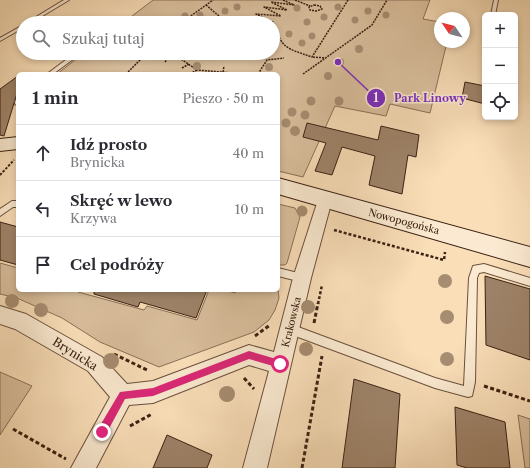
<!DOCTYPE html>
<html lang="pl">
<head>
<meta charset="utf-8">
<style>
  body { margin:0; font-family:"Libre Caslon Text",serif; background:#f2f2f3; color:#2b2b33 }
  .controls { position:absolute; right:12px; top:12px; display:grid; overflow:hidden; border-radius:6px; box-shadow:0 2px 6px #0003 }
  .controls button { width:36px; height:36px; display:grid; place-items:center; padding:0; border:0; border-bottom:1px solid #e1e1e2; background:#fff; color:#2b2b33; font:20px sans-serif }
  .compass { position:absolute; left:434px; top:12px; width:36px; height:36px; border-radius:50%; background:#fff; box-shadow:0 2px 6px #0003; rotate:305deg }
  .stop { position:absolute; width:12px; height:12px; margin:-9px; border:3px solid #db2777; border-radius:50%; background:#fff }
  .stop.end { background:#db2777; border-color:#fff; box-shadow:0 1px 4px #0008 }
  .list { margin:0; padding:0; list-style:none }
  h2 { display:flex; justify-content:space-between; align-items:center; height:52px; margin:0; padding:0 16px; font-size:17px }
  h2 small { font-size:13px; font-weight:400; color:#7c7c81 }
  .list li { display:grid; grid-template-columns:26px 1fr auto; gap:12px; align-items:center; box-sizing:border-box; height:56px; padding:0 16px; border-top:1px solid #e1e1e2 }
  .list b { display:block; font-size:15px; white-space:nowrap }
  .list p { margin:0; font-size:13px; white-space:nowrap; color:#7c7c81 }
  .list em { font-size:13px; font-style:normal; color:#7c7c81 }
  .icon { flex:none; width:22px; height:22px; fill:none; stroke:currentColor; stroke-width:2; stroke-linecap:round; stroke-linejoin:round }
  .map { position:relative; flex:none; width:530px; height:468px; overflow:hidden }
  .search { position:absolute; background:#fff; box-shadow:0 2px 6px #0003; left:16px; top:16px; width:264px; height:44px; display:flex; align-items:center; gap:10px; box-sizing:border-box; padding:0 14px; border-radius:22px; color:#7c7c81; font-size:15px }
  .panel { position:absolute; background:#fff; box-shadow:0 2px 6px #0003; left:16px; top:72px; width:264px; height:220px; border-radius:6px }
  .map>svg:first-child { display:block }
  .green { fill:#d9be9c; stroke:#8a7058 }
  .building { fill:#9e8369; stroke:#3b2113 }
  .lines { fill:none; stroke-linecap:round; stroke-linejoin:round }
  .lane-casing { stroke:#6a503c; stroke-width:2 }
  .street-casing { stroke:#6a503c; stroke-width:2 }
  .secondary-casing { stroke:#3b2113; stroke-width:2 }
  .path-far3 { stroke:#3b2113; stroke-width:1.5; stroke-dasharray:2 1; stroke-linecap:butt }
  .path-far2 { stroke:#3b2113; stroke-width:2; stroke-dasharray:2.5 1.5; stroke-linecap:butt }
  .path-far1 { stroke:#3b2113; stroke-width:2.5; stroke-dasharray:3 2; stroke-linecap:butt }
  .path { stroke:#3b2113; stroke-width:3; stroke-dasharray:4 2.5; stroke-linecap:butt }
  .lane { fill:#fbead1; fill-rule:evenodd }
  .street { fill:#fbead1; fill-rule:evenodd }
  .secondary { fill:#fbead1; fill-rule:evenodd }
  .tree { fill:#a68c70 }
  .route { fill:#db2777 }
  .labels { text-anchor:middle; stroke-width:3; stroke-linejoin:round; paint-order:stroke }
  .street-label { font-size:10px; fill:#3b2113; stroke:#fbead1 }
  .near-street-label { font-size:12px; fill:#3b2113; stroke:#fbead1 }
  .leader { fill:none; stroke:#7b2cbf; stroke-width:1.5 }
  .callout-dot { fill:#7b2cbf; stroke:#fbead1; stroke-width:1.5 }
  .mark-label { font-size:12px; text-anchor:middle; font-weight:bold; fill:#fff }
  .callout-label { font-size:11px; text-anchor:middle; font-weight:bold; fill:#7b2cbf; stroke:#fbead1; stroke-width:3; stroke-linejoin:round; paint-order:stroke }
</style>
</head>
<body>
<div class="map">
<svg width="530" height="468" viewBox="0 0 530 468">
  <rect width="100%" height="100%" fill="#f9deb8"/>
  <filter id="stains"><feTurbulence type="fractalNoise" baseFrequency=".005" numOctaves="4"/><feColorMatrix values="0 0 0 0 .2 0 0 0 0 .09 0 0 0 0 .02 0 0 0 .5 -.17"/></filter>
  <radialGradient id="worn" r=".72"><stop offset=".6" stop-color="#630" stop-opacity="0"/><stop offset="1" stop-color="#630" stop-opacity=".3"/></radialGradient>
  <path class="green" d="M 153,0 L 430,0 L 423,19 L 440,22 L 440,42 L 447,42 L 430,113 L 390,104 L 386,116 L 335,106 L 303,177 L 278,171 L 278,74 L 57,74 L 84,53 L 273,53 L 273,23 L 123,23 Z
    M 278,204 L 295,208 L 300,217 L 287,263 L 285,265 L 278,265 Z
    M 0,263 L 18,268 L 18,290 L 79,290 L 78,292 L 144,310 L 147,306 L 197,320 L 209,290 L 225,290 L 235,293 L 236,290 L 278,290 L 279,298 L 275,310 L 269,320 L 254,332 L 159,367 L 100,342 L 62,318 L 17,298 L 0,294 Z
    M 0,372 L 32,386 L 0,435 Z
    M 518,415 L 530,419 L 530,468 L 525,468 Z"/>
  <path class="building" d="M 18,76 L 18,90 L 4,136 L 0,135 L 0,89 Z
    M 465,82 L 485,86 L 485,104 L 462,98 Z
    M 307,123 L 378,140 L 381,126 L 419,135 L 416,157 L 408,155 L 402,194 L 369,185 L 375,156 L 342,147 L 332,175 L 315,171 L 326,143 L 303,137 Z
    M 0,222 L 18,227 L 18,265 L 0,260 Z
    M 485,276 L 530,289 L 530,360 L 486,345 Z
    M 94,290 L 207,290 L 196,318 L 140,302 L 138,307 L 94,294 Z
    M 354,379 L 400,394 L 395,468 L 342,468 Z
    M 455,407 L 505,422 L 510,468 L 467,468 L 457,465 Z
    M 167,435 L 212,455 L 207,468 L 153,468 Z"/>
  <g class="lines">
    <defs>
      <path id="lane" d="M 64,0 L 69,0 L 31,23 L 26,23 Z
        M 494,0 L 498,0 L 495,15 L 491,15 Z
        M 23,25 L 23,28 L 0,41 L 0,38 Z
        M 67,59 L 72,60 L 53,74 L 47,74 Z
        M 18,99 L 18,106 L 15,104 L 15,101 Z
        M 12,201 L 18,201 L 18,207 L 13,207 L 0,216 L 0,209 Z
        M 484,264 L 530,278 L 530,286 L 484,272 L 479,273 L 477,278 L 475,382 L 472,396 L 468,397 L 435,388 L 290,334 L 287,332 L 285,329 L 287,326 L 290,324 L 435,378 L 464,386 L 469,278 L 473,266 Z
        M 278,268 L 302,274 L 305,275 L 306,278 L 305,281 L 302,282 L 278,276 Z"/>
      <path id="street" d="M 325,194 L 330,196 L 332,200 L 311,278 L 267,468 L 243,468 L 269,371 L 249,365 L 153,403 L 129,405 L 96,468 L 71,468 L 110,397 L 88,371 L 15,329 L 0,324 L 0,306 L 26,314 L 102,357 L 127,384 L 153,381 L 249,345 L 274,352 L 293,278 L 318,200 L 320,196 Z"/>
      <path id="secondary" d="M 18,137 L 18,149 L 0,151 L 0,139 Z
        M 278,178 L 530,247 L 530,267 L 278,194 Z"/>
    </defs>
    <use href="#lane" class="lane-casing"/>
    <use href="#street" class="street-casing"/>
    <use href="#secondary" class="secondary-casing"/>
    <path class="path-far3" d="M 283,0 L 294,5 L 271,2 L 287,10 L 264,7 L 281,16 L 256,14 L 273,22 C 282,49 286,48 312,57 L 348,0
      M 295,0 L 310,6
      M 206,5 L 219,16 L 221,20 L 220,23
      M 314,5 L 320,6 L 322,9 L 316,11 L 310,10 L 309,7 Z
      M 181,23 L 213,0
      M 146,54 L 178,57 L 197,70 L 245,74
      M 178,56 L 186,53
      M 313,57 L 326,58
      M 165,62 L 172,53
      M 182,68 L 189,64
      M 223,72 L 224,66
      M 126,74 L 147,53
      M 190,74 L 197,70
      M 258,74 L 267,60 L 284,58
      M 303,74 L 372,25 L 387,0"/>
    <path class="path-far2" d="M 0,175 L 14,160"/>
    <path class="path-far1" d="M 334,230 L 444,260 L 445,252
      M 318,304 L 322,285"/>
    <path class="path" d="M 314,323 L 318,303
      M 255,336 L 270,325
      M 114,354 L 147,370
      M 244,378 L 254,389
      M 484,386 L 530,401
      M 130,426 L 152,414
      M 13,429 L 66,459
      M 302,468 L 322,356"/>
    <use href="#lane" class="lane"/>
    <use href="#street" class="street"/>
    <use href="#secondary" class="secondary"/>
  </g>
  <g class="tree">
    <circle cx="237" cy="7" r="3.5"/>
    <circle cx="338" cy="7" r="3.5"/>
    <circle cx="297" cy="8" r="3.5"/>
    <circle cx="225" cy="11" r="3.5"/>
    <circle cx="368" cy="11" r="3.5"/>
    <circle cx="200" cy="15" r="3.5"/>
    <circle cx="386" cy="15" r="3.5"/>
    <circle cx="185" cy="16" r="3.5"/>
    <circle cx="324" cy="17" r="3.5"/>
    <circle cx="355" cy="20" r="3.5"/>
    <circle cx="307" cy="22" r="3.5"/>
    <circle cx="289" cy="34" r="3.5"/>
    <circle cx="312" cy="36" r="3.5"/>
    <circle cx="302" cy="43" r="3.5"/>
    <circle cx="359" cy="49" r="4"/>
    <circle cx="340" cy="62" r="4"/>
    <circle cx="197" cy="66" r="4"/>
    <circle cx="269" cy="67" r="4"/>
    <circle cx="328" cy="76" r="4"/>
    <circle cx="311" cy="101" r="4.5"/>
    <circle cx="339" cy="101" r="4.5"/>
    <circle cx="292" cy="112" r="4.5"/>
    <circle cx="305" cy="115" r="4.5"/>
    <circle cx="286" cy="123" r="4.5"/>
    <circle cx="295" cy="131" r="5"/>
    <circle cx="302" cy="211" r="5.5"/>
    <circle cx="445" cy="281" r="7"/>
    <circle cx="12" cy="301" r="7"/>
    <circle cx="308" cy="307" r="7"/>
    <circle cx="41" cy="310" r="7"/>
    <circle cx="447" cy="317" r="7"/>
    <circle cx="306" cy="349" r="7"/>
    <circle cx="447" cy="359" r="7"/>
    <circle cx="111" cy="361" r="8"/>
    <circle cx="227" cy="394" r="8"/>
  </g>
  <path class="route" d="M 249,351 L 283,361 L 283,367 L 280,368 L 249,359 L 153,396 L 125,399 L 105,436 L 102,437 L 98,436 L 97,432 L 98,429 L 120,392 L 153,388 Z"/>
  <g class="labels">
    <g class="street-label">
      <text transform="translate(404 221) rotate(15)" y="4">Nowopogońska</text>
      <text transform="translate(291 322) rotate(-76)" y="4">Krakowska</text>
    </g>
    <g class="near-street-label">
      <text transform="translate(75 354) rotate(32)" y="4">Brynicka</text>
    </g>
  </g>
  <path class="leader" d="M338 62L376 98"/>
  <g class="callout-dot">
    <circle cx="338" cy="62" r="4"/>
    <circle cx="376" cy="98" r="10"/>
  </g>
  <g class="mark-label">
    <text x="376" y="102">1</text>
  </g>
  <g class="callout-label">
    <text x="430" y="102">Park Linowy</text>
  </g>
  <rect width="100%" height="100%" filter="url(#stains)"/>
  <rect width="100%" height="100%" fill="url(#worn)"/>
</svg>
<div class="controls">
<button>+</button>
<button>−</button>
<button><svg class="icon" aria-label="locate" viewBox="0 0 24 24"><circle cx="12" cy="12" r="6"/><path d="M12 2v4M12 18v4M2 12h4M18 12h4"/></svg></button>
</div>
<svg class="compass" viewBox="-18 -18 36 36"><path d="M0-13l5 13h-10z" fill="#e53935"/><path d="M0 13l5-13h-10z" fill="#7c7c81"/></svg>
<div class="stop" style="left:280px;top:364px"></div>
<div class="stop end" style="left:102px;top:432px"></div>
<div class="search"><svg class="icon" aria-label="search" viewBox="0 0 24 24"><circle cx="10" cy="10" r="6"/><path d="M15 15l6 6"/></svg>Szukaj tutaj</div>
<section class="panel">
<h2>1 min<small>Pieszo · 50 m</small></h2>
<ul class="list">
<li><svg class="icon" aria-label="ahead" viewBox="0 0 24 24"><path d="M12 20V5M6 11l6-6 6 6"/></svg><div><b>Idź prosto</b><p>Brynicka</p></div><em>40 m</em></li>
<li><svg class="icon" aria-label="left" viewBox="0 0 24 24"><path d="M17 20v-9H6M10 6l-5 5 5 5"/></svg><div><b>Skręć w lewo</b><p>Krzywa</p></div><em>10 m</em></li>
<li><svg class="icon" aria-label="arrive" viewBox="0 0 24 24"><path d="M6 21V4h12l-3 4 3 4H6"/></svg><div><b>Cel podróży</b></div></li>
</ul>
</section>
</div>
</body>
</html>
